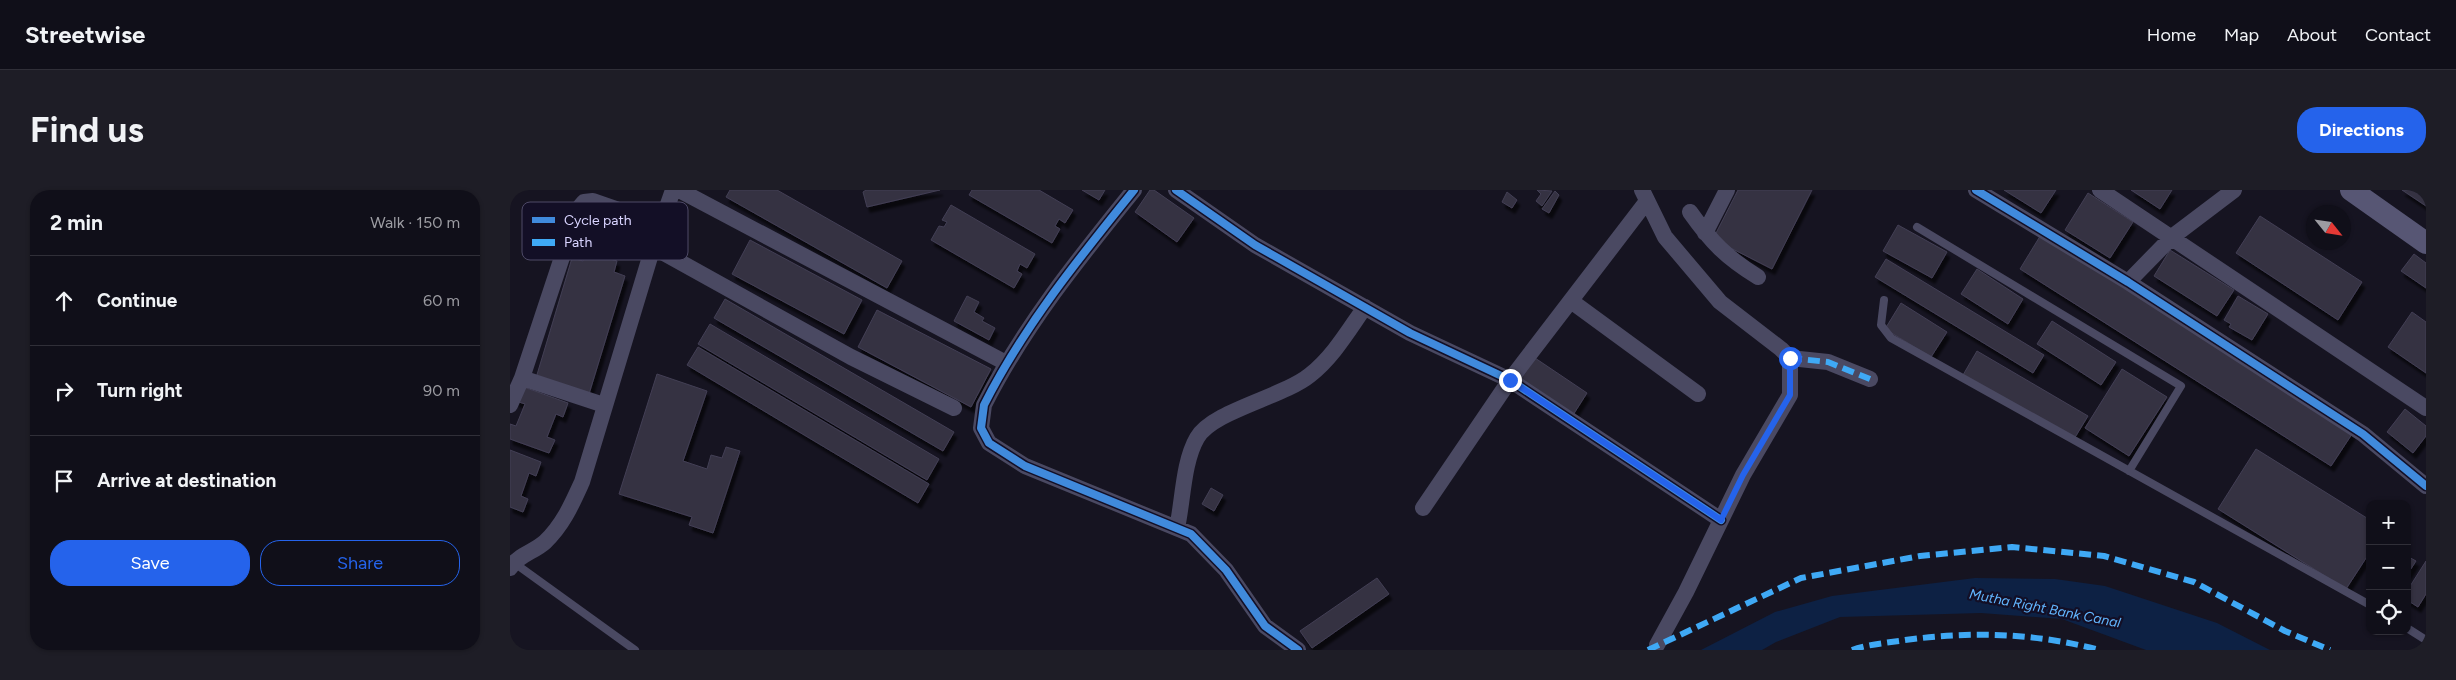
<!DOCTYPE html>
<html lang="en">
<head>
<meta charset="utf-8">
<style>
  body { margin:0; font-family:Figtree,sans-serif; background:#1e1d26; color:#f1f3f6 }
  .controls { position:absolute; right:15px; bottom:15px; display:grid; overflow:hidden; border-radius:10px; box-shadow:0 1px 4px #0004 }
  .controls button { width:45px; height:45px; display:grid; place-items:center; padding:0; border:0; border-bottom:1px solid #302f38; background:#100f19; color:#f1f3f6; font:25px sans-serif }
  .compass { position:absolute; left:1796px; top:15px; width:45px; height:45px; border-radius:50%; background:#100f19; box-shadow:0 1px 4px #0004; rotate:120deg }
  .stop { position:absolute; width:15px; height:15px; margin:-11px; border:4px solid #2563eb; border-radius:50%; background:#fff }
  .stop.end { background:#2563eb; border-color:#fff; box-shadow:0 1px 5px #0008 }
  .list { margin:0; padding:0; list-style:none }
  h2 { display:flex; justify-content:space-between; align-items:center; height:65px; margin:0; padding:0 20px; font-size:21px }
  h2 small { font-size:16px; font-weight:400; color:#9c9ca2 }
  .list li { display:grid; grid-template-columns:32px 1fr auto; gap:15px; align-items:center; box-sizing:border-box; height:90px; padding:0 20px; border-top:1px solid #302f38 }
  .list b { display:block; font-size:19px; white-space:nowrap }
  .list em { font-size:16px; font-style:normal; color:#9c9ca2 }
  .actions { display:flex; gap:10px; padding:15px 20px }
  .actions a { flex:1; padding:11px 0; border:1px solid #2563eb; border-radius:20px; text-align:center; font-size:18px; color:#2563eb }
  .actions .main { background:#2563eb; color:#fff }
  .icon { flex:none; width:28px; height:28px; fill:none; stroke:currentColor; stroke-width:2; stroke-linecap:round; stroke-linejoin:round }
  .map { position:relative; flex:none; width:1916px; height:460px; overflow:hidden; border-radius:20px }
  header { display:flex; align-items:center; gap:30px; box-sizing:border-box; height:70px; padding:0 25px; background:#100f19; border-bottom:1px solid #302f38 }
  header strong { font-size:24px }
  nav { display:flex; gap:28px; margin-inline-start:auto; font-size:18px }
  .intro { display:flex; align-items:center; justify-content:space-between; box-sizing:border-box; height:120px; padding:0 30px }
  h1 { margin:0; font-size:35px }
  .button { padding:12px 22px; border-radius:20px; background:#2563eb; color:#fff; font-size:18px; font-weight:700 }
  main { display:flex; gap:30px; padding:0 30px }
  aside { flex:1; background:#100f19; border-radius:20px; box-shadow:0 1px 4px #0004 }
  .map>svg:first-child { display:block }
  .water { fill:#0d2144 }
  .building { fill:#343243; stroke:#433f54; filter:url(#shadow) }
  .lines { fill:none; stroke-linecap:round; stroke-linejoin:round }
  .lane { stroke:#4a4962; stroke-width:8 }
  .street { stroke:#4a4962; stroke-width:16 }
  .secondary { stroke:#575674; stroke-width:22 }
  .quiet { stroke:#3fa9f5; stroke-width:6; stroke-dasharray:12 6; stroke-linecap:butt }
  .cycleway-casing { stroke:#130f26; stroke-width:11 }
  .cycleway { stroke:#408adc; stroke-width:8 }
  .route { stroke:#2563eb; stroke-width:6 }
  .labels { text-anchor:middle; stroke-width:4.5; stroke-linejoin:round; paint-order:stroke }
  .water-label { font-size:14px; font-style:italic; fill:#62b6ff; stroke:#130f26 }
  .key { fill:#130f26; stroke:#4e4a67; stroke-width:1 }
  .key-label { font-size:14px; fill:#d9d4ff }
</style>
</head>
<body>
<header>
<strong>Streetwise</strong>
<nav><a>Home</a><a>Map</a><a>About</a><a>Contact</a></nav>
</header>
<div class="intro"><h1>Find us</h1><a class="button">Directions</a></div>
<main>
<aside>
<h2>2 min<small>Walk · 150 m</small></h2>
<ul class="list">
<li><svg class="icon" aria-label="ahead" viewBox="0 0 24 24"><path d="M12 20V5M6 11l6-6 6 6"/></svg><div><b>Continue</b></div><em>60 m</em></li>
<li><svg class="icon" aria-label="right" viewBox="0 0 24 24"><path d="M7 20v-9h11M14 6l5 5-5 5"/></svg><div><b>Turn right</b></div><em>90 m</em></li>
<li><svg class="icon" aria-label="arrive" viewBox="0 0 24 24"><path d="M6 21V4h12l-3 4 3 4H6"/></svg><div><b>Arrive at destination</b></div></li>
</ul>
<div class="actions"><a class="main">Save</a><a>Share</a></div>
</aside>
<div class="map">
<svg width="1916" height="460" viewBox="0 0 1916 460">
  <defs>
    <filter id="shadow"><feDropShadow dx="3" dy="5.5" stdDeviation="1" flood-color="#0009"/></filter>
  </defs>
  <rect width="100%" height="100%" fill="#161421"/>
  <path class="water" d="M 1465,388 L 1545,389 L 1595,396 L 1707,433 L 1760,460 L 1636,460 L 1552,429 L 1471,423 L 1330,427 L 1266,452 L 1252,460 L 1191,460 L 1265,422 L 1322,406 Z"/>
  <path class="building" d="M 220,0 L 267,0 L 392,71 L 377,98 L 216,7 Z
    M 356,0 L 430,0 L 357,17 L 353,2 Z
    M 462,0 L 529,0 L 563,20 L 555,33 L 549,29 L 545,36 L 550,39 L 542,53 L 459,5 Z
    M 572,0 L 595,0 L 589,10 Z
    M 640,0 L 644,0 L 684,28 L 667,52 L 625,22 Z
    M 1027,0 L 1042,1 L 1032,16 L 1026,11 L 1031,4 Z
    M 1228,0 L 1302,0 L 1262,79 L 1203,49 Z
    M 1494,0 L 1546,0 L 1531,23 Z
    M 1621,0 L 1662,0 L 1650,19 Z
    M 1892,0 L 1916,0 L 1916,16 Z
    M 1045,1 L 1049,5 L 1039,23 L 1032,19 Z
    M 997,2 L 1007,10 L 1002,18 L 992,12 Z
    M 1578,3 L 1623,32 L 1600,68 L 1555,40 Z
    M 441,15 L 525,64 L 517,78 L 510,74 L 507,81 L 512,84 L 504,98 L 421,50 L 429,36 L 434,37 L 437,32 L 432,30 Z
    M 1750,26 L 1852,92 L 1828,130 L 1726,63 Z
    M 1388,35 L 1437,62 L 1422,88 L 1373,61 Z
    M 1532,43 L 1844,241 L 1821,276 L 1510,79 Z
    M 240,50 L 352,110 L 334,144 L 222,84 Z
    M 1660,60 L 1724,100 L 1707,126 L 1644,86 Z
    M 76,62 L 107,71 L 104,82 L 115,86 L 79,204 L 26,188 L 62,68 L 73,71 Z
    M 1904,64 L 1916,73 L 1916,98 L 1891,81 Z
    M 1376,69 L 1534,165 L 1523,183 L 1365,87 Z
    M 1467,79 L 1513,109 L 1498,134 L 1451,104 Z
    M 457,106 L 469,112 L 464,122 L 474,128 L 472,131 L 485,138 L 479,150 L 444,131 Z
    M 1728,106 L 1758,124 L 1742,150 L 1719,137 L 1721,134 L 1714,130 Z
    M 215,109 L 444,242 L 433,261 L 204,128 Z
    M 1391,113 L 1437,142 L 1421,167 L 1375,139 Z
    M 367,120 L 481,179 L 461,217 L 348,157 Z
    M 1902,122 L 1916,132 L 1916,183 L 1878,157 Z
    M 1542,131 L 1606,172 L 1591,195 L 1527,154 Z
    M 200,134 L 429,269 L 417,290 L 188,154 Z
    M 188,157 L 419,294 L 408,313 L 177,175 Z
    M 1467,161 L 1578,226 L 1564,249 L 1453,185 Z
    M 1025,168 L 1077,203 L 1063,225 L 1010,190 Z
    M 1612,179 L 1657,207 L 1619,266 L 1575,238 Z
    M 147,184 L 197,201 L 173,271 L 197,279 L 201,265 L 212,268 L 216,257 L 230,261 L 203,343 L 179,335 L 182,327 L 109,304 Z
    M 11,196 L 58,213 L 53,227 L 46,224 L 37,247 L 45,250 L 39,263 L 0,249 L 0,234 L 6,236 L 15,214 L 6,211 Z
    M 1895,219 L 1916,236 L 1916,246 L 1903,263 L 1877,242 Z
    M 1746,259 L 1860,330 L 1860,362 L 1836,399 L 1708,319 Z
    M 0,260 L 31,272 L 26,286 L 19,283 L 11,306 L 18,309 L 13,322 L 0,317 Z
    M 701,298 L 713,305 L 704,321 L 692,314 Z
    M 1897,366 L 1906,371 L 1897,385 Z
    M 1916,371 L 1916,404 L 1908,417 L 1897,410 L 1897,401 Z
    M 867,388 L 879,404 L 802,458 L 790,441 Z"/>
  <g class="lines">
    <path class="lane" d="M 1407,37 L 1671,196 L 1619,281
      M 1374,110 L 1371,135 L 1381,148 L 1860,415
      M 3,372 L 125,460
      M 1897,438 L 1916,450"/>
    <path class="street" d="M 169,0 L 496,173
      M 624,0 C 569,68 514,136 474,215 L 471,238 L 479,253 L 515,276 L 681,344 L 716,380 L 755,436 L 788,460
      M 666,0 L 745,55 L 900,143 L 1000,190 L 1211,330
      M 1132,0 L 1155,47 L 1210,112 L 1271,159 L 1280,168 L 1318,172 L 1360,189
      M 1466,0 L 1618,92 L 1853,244 L 1916,296
      M 1590,0 L 1916,218
      M 1180,22 C 1202,53 1216,67 1248,87
      M 1195,43 L 1217,0
      M 143,57 L 341,167 L 444,218
      M 1618,92 L 1662,47 L 1724,0
      M 1061,111 L 1188,204
      M 12,188 L 94,215
      M 0,215 L 12,188 L 68,19 L 74,12 L 83,11 L 152,35
      M 913,318 L 1000,190 L 1137,11
      M 667,338 C 673,311 673,272 687,248 C 702,221 773,207 800,185 C 823,167 838,141 855,117
      M 0,378 C 8,365 24,362 35,352 C 53,335 62,314 72,292 L 143,57 L 163,0
      M 1147,455 L 1176,402 L 1233,285 L 1280,205 L 1280,168"/>
    <path class="secondary" d="M 1841,0 L 1916,53"/>
    <path class="quiet" d="M 1280,168 L 1318,172 L 1360,189
      M 1138,460 L 1291,388 L 1410,366 L 1502,357 L 1594,366 L 1684,392 L 1775,441 L 1820,460
      M 1342,460 C 1359,454 1377,453 1395,450 C 1463,441 1524,443 1590,460"/>
    <defs>
      <path id="cycleway" d="M 624,0 C 569,68 514,136 474,215 L 471,238 L 479,253 L 515,276 L 681,344 L 716,380 L 755,436 L 788,460
        M 666,0 L 745,55 L 900,143 L 1000,190 L 1211,330
        M 1466,0 L 1618,92 L 1853,244 L 1916,296"/>
    </defs>
    <use href="#cycleway" class="cycleway-casing"/>
    <use href="#cycleway" class="cycleway"/>
  </g>
  <g class="lines">
    <path class="route" d="M 1000,190 L 1211,330 L 1233,285 L 1280,205 L 1280,168"/>
  </g>
  <g class="labels">
    <g class="water-label">
      <text transform="translate(1535 418) rotate(11)" y="5">Mutha Right Bank Canal</text>
    </g>
  </g>
  <rect x="12" y="12" width="166" height="58" rx="8" class="key"/>
  <rect x="22" y="27" width="23" height="6" fill="#408adc"/>
  <rect x="22" y="49" width="23" height="7" fill="#3fa9f5"/>
  <g class="key-label">
    <text x="54" y="35">Cycle path</text>
    <text x="54" y="57">Path</text>
  </g>
</svg>
<div class="controls">
<button>+</button>
<button>−</button>
<button><svg class="icon" aria-label="locate" viewBox="0 0 24 24"><circle cx="12" cy="12" r="6"/><path d="M12 2v4M12 18v4M2 12h4M18 12h4"/></svg></button>
</div>
<svg class="compass" viewBox="-18 -18 36 36"><path d="M0-13l5 13h-10z" fill="#e53935"/><path d="M0 13l5-13h-10z" fill="#9c9ca2"/></svg>
<div class="stop" style="left:1280px;top:168px"></div>
<div class="stop end" style="left:1000px;top:190px"></div>
</div>
</main>
</body>
</html>
